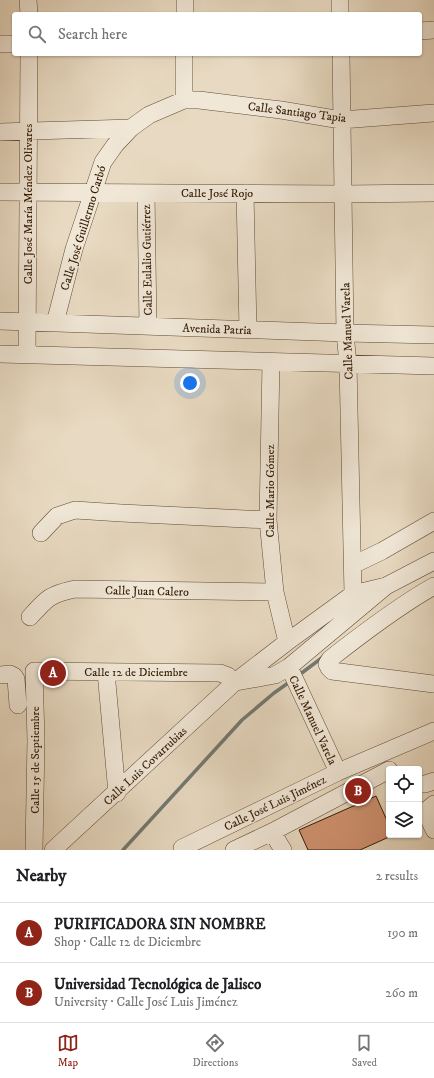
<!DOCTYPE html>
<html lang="en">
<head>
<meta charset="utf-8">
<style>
  body { margin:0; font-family:"IM FELL DW Pica",serif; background:#f2f2f2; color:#202124 }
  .controls { position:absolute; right:12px; bottom:12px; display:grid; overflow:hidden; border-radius:4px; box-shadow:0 1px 3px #0004 }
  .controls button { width:36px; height:36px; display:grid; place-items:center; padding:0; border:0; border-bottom:1px solid #e0e0e0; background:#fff; color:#202124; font:20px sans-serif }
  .you { position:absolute; left:190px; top:383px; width:14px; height:14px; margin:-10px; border:3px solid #fff; border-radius:50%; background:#1a73e8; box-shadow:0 0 0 6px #1a73e833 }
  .badge { display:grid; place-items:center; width:26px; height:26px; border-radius:50%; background:#8f2418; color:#fff; font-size:13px; font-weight:700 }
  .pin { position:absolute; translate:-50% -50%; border:2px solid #fff; box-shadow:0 1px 4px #0006 }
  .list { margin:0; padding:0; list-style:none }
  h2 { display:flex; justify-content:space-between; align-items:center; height:52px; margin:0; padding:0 16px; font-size:17px }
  h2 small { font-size:13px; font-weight:400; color:#757577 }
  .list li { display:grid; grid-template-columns:26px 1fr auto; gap:12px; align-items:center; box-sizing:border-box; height:60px; padding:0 16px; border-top:1px solid #e0e0e0 }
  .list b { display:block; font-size:15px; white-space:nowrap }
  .list p { margin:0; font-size:13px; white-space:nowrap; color:#757577 }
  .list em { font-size:13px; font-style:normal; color:#757577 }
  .icon { flex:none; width:22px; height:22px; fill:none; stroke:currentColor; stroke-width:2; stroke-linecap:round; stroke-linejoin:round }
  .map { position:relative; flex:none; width:434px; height:850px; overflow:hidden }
  .search { position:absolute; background:#fff; box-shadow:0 1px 3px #0004; left:12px; right:12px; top:12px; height:44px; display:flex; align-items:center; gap:10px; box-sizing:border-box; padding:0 14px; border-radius:4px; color:#757577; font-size:15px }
  .sheet { height:172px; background:#fff }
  nav { display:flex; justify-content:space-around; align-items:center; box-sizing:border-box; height:56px; border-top:1px solid #e0e0e0; background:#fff; font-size:11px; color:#757577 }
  nav a { display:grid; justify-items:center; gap:2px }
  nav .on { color:#8f2418 }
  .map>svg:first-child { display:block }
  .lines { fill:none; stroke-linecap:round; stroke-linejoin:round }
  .stream { stroke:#727973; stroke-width:3.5 }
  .building { fill:#d19372; stroke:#341b05 }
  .minor-casing { stroke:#614b34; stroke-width:18 }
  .minor { stroke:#f0e7d7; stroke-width:17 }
  .labels { text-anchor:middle; stroke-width:3; stroke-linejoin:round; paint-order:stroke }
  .street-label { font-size:12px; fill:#341b05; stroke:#f0e7d7 }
</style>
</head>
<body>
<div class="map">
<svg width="434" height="850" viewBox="0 0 434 850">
  <rect width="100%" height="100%" fill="#e8dac2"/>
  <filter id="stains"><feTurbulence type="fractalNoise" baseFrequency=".005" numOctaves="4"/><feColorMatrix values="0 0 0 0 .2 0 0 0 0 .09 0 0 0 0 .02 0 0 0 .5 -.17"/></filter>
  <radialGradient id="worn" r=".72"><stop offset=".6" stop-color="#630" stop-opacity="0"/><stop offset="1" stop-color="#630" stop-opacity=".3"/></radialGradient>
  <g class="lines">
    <path class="stream" d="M 299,675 L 323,657
      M 123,850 L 242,720 L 274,693 L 291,681"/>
  </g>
  <path class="building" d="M 376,796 L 389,825 L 389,837 L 360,850 L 308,850 L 299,830 Z"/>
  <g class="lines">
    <defs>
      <path id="minor" d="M 28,0 L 29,14
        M 340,0 L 340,14
        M 185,14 L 185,0
        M 420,31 L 434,30
        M 0,44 L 14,44
        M 341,54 L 345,333 L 348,364 L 353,594 L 361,607
        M 184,100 L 184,54
        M 0,132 L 131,128
        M 0,192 L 343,194 L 434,193
        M 146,193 L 148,326
        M 245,193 L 248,330
        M 0,321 L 345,333 L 434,335
        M 55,323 L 74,249 L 103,162 L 115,145 L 131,128 L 149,115 L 184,100 L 199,100 L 281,110 L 341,120 L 434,113
        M 0,354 L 434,366
        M 27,354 L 29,54
        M 271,362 L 268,520 L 275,592 L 287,642
        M 41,533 L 57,516 L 75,510 L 121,513 L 268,520
        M 353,565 L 382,551 L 434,521
        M 434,586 C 397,607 363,633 330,659 L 327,664 L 329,668 L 332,671 L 434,684
        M 30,617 C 46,599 50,594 75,589 L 275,592
        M 289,667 L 338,772
        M 106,672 L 117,793
        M 0,675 L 10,674 L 14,676 L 16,679 L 18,705
        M 236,682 L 275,675 L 289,667 L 386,586 L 434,561
        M 419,784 L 425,784 L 434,781
        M 434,804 L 428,809 L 428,817 L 434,830
        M 272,832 L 283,850
        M 182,848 L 338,772 L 434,731
        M 34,850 L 36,740 L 34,671 L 220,673 L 228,676 L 235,682
        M 53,850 L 235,682 L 287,642 L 353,594 L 386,586
        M 234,850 L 272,832 L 389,770"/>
    </defs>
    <use href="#minor" class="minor-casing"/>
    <use href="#minor" class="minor"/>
  </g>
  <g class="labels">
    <g class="street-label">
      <text transform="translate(297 112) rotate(7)" y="4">Calle Santiago Tapia</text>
      <text x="217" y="197">Calle José Rojo</text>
      <text transform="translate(28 204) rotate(-90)" y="4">Calle José María Méndez Olivares</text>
      <text transform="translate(83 228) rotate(-73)" y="4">Calle José Guillermo Carbó</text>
      <text transform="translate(147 260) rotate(-91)" y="4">Calle Eulalio Gutiérrez</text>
      <text transform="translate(217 329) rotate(2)" y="4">Avenida Patria</text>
      <text transform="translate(347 331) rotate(-92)" y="4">Calle Manuel Varela</text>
      <text transform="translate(270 491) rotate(-90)" y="4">Calle Mario Gómez</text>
      <text transform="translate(147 591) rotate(1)" y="4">Calle Juan Calero</text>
      <text x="136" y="676">Calle 12 de Diciembre</text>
      <text transform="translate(313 720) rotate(65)" y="4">Calle Manuel Varela</text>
      <text transform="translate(35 760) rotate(-90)" y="4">Calle 15 de Septiembre</text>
      <text transform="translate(145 766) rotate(-43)" y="4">Calle Luis Covarrubias</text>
      <text transform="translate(275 803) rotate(-26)" y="4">Calle José Luis Jiménez</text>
    </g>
  </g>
  <rect width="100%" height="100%" filter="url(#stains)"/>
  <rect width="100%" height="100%" fill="url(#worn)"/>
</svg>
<div class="controls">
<button><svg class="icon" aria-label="locate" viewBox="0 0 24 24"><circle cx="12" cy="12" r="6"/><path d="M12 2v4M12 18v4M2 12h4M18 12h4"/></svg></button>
<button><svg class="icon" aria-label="layers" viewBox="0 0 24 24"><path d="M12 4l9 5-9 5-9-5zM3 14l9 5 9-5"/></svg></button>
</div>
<div class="you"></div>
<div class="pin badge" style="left:53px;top:673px">A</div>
<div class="pin badge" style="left:358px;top:791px">B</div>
<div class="search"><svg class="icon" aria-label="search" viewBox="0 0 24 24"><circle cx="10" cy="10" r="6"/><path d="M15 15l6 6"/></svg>Search here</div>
</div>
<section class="sheet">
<h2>Nearby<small>2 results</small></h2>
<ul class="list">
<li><span class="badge">A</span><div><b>PURIFICADORA SIN NOMBRE</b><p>Shop · Calle 12 de Diciembre</p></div><em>190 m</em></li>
<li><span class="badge">B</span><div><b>Universidad Tecnológica de Jalisco</b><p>University · Calle José Luis Jiménez</p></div><em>260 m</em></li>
</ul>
</section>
<nav>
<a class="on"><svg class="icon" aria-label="map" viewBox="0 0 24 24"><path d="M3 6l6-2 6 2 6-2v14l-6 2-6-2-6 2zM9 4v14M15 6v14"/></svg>Map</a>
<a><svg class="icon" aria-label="directions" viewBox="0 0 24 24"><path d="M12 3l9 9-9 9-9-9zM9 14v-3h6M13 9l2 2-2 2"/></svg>Directions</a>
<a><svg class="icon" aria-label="saved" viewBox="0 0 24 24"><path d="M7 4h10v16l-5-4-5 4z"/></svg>Saved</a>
</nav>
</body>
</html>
